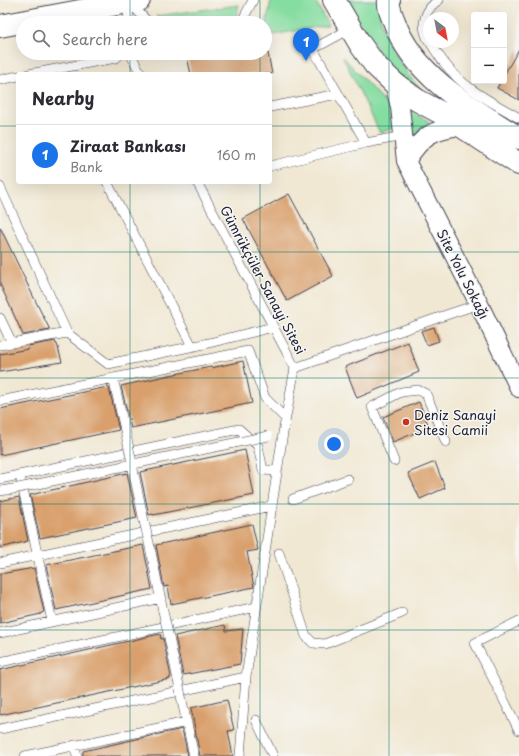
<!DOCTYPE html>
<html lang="en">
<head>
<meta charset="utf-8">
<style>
  body { margin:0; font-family:"Playpen Sans",sans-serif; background:#f7f7f7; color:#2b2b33 }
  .controls { position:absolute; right:12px; top:12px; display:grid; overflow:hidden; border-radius:4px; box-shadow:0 4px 16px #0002 }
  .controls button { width:36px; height:36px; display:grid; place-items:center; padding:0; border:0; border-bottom:1px solid #e1e1e2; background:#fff; color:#2b2b33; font:20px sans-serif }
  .compass { position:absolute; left:423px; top:12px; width:36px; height:36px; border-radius:50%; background:#fff; box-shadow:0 4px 16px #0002; rotate:148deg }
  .you { position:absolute; left:334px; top:444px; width:14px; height:14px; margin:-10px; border:3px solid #fff; border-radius:50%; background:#1a73e8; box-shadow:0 0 0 6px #1a73e833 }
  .badge { display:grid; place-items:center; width:26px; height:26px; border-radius:50%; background:#1a73e8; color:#fff; font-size:13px; font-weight:700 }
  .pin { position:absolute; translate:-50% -33px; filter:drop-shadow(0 1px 2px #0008) }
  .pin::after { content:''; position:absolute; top:21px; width:14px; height:12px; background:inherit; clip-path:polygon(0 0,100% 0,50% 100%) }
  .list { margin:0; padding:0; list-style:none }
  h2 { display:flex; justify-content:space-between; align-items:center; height:52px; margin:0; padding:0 16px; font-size:17px }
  h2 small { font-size:13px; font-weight:400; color:#7c7c81 }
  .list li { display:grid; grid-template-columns:26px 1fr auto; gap:12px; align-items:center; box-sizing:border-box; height:60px; padding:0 16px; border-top:1px solid #e1e1e2 }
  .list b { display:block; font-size:15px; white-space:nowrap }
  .list p { margin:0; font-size:13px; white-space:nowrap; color:#7c7c81 }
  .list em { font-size:13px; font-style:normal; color:#7c7c81 }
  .icon { flex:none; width:22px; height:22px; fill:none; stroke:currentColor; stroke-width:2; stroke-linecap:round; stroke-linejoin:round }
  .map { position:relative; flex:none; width:519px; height:756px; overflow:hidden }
  .search { position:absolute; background:#fff; box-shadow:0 4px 16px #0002; left:16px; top:16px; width:256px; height:44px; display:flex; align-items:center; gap:10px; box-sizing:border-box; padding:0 14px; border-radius:22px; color:#7c7c81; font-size:15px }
  .panel { position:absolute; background:#fff; box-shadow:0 4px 16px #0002; left:16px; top:72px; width:256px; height:112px; border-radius:4px }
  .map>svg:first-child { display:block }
  .green { fill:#86dda1; stroke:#54806e }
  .building { fill:#d9a06d }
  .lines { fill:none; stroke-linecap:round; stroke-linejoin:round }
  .service-casing { stroke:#414052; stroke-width:10 }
  .minor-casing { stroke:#414052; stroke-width:20 }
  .secondary-casing { stroke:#414052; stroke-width:24 }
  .primary-casing { stroke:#414052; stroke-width:24 }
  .service { stroke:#fff; stroke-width:9 }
  .minor { stroke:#fff; stroke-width:18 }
  .secondary { stroke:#fff; stroke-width:22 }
  .primary { stroke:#fff; stroke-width:22 }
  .service-bridge-casing { stroke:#414052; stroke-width:10; stroke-linecap:butt }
  .service-bridge { stroke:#fff; stroke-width:9 }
  .grid { fill:none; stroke:#0f766e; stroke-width:1; stroke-opacity:0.55 }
  .poi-dot { fill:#c8321e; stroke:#f6f6f2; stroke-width:1.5 }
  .labels { text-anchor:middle; stroke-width:3; stroke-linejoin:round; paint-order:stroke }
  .street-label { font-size:13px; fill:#22223b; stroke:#f6f6f2 }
  .poi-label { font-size:13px; fill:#22223b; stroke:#f6f6f2; text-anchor:start }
</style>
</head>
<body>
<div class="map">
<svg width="519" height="756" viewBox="0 0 519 756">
  <rect width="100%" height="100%" fill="#f6f6f2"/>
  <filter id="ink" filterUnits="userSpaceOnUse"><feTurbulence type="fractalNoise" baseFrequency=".025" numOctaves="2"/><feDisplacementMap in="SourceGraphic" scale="8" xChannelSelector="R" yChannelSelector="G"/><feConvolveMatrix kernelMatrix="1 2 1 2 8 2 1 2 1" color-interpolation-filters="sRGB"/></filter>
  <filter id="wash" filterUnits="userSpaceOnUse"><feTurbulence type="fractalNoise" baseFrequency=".012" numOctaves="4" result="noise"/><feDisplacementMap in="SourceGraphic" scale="16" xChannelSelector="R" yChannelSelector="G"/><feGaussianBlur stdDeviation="0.9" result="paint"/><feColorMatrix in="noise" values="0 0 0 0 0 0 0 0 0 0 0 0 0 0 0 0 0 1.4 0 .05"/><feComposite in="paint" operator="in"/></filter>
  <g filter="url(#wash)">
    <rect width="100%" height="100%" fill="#f1e8d3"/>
    <path class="green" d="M 271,0 L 313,0 L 317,4 L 328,25 L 267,36 L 267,21 Z
      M 343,0 L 378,0 C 380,42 407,75 434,105 L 395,75 Z
      M 239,5 L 234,23 L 165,23 L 156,16 Z
      M 343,57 L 389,107 L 394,128 L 380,133 Z
      M 408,110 L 430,122 L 408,138 Z"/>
    <g id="blocks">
      <path class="building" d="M 519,49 L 519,100 L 497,88 L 501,81 L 504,81 L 504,75 Z
        M 186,53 L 268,53 L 272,74 L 191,74 Z
        M 289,194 L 333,276 L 287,301 L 243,219 Z
        M 0,227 L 35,300 L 50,330 L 23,335 L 0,284 Z
        M 434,327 L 439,341 L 427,345 L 421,331 Z
        M 55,341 L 56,344 L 57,344 L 62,362 L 0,372 L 0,354 L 29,349 L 28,346 Z
        M 408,342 L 419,372 L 357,398 L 345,367 Z
        M 243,361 L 252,403 L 131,428 L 121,386 L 170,375 L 211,367 L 211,368 Z
        M 108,387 L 109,388 L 119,430 L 0,455 L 0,409 Z
        M 419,402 L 429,427 L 393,442 L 383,417 Z
        M 245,450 L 254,495 L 153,515 L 153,514 L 149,515 L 140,472 Z
        M 435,462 L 445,488 L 420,499 L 408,473 Z
        M 127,473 L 137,518 L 40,538 L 30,495 Z
        M 19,497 L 28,541 L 0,548 L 0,501 Z
        M 252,524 L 258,550 L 247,552 L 254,587 L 171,604 L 168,586 L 164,587 L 156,545 Z
        M 143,545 L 152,589 L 56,610 L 46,565 Z
        M 34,568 L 44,612 L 41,613 L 41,614 L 0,623 L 0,574 Z
        M 225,625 L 226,631 L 243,629 L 240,664 L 183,675 L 175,636 Z
        M 160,634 L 161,639 L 163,638 L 171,677 L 169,678 L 170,679 L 0,715 L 0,670 Z
        M 227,700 L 234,730 L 228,731 L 233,756 L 200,756 L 191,708 Z
        M 182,729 L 188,756 L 83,756 L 83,751 Z"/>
    </g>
  </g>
  <g filter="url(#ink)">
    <use href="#blocks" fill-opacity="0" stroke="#414052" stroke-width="1"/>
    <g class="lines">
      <defs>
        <path id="service" d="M 130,3 L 149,23
          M 128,23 L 129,2
          M 241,23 L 253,0
          M 350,29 L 313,49 L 366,143
          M 429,41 C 420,26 424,9 439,0
          M 430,42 C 435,50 440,58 446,65 C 464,89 494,103 519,118
          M 130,53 L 141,74
          M 29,74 L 116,58 L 121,53
          M 0,80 L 18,76
          M 270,107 L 338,94
          M 270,166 L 366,143 L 403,136
          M 107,182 L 192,346
          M 197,182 L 295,368
          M 0,187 L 67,333 L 108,364 L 209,343 L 273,327
          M 0,318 L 12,343
          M 0,345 L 67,333
          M 295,368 L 446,315 L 479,304
          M 113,378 L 125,430
          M 0,401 L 248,351 L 265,398 L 285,418
          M 131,460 L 144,521
          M 394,461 L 372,407 L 401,392 L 418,390 L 426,394 L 446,442
          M 0,479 L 239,429 L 258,446 L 263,470 L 277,471
          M 21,480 L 52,621
          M 33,485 L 234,443
          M 0,491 L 13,489
          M 293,499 L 348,479
          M 150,547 L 163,611
          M 279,553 L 306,636 L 313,643 L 325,644 L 402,613
          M 0,563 L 271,506
          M 519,621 L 475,643 L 519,730
          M 0,633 L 161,598
          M 169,638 L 178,680
          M 0,662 L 256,607
          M 182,701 L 194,756
          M 256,720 L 273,756
          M 0,729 L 246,677
          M 74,745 L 77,756
          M 25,756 L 187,722
          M 240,756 L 246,677 L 283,433 L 295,368"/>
        <path id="minor" d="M 394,83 L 400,107 L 406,161 L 479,304 L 519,388
          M 406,161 C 422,136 432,129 461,126"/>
        <path id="secondary" d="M 334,0 L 360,44 L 375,65 L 394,83 L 417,100 L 443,114 L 519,164
          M 389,0 C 388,7 391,14 394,21 C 413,76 472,109 519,138"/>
        <path id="primary" d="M 0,26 L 139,0"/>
      </defs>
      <use href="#service" class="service-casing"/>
      <use href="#minor" class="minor-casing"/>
      <use href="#secondary" class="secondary-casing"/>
      <use href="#primary" class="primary-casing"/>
      <use href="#service" class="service"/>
      <use href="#minor" class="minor"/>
      <use href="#secondary" class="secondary"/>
      <use href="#primary" class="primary"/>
      <defs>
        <path id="service-bridge" d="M 125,430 L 131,458
          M 234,443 L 268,436
          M 13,489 L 33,485
          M 144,521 L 150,547
          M 163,611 L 169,638
          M 178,680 L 182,701"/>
      </defs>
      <use href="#service-bridge" class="service-bridge-casing"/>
      <use href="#service-bridge" class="service-bridge"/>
    </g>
  </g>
  <path class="grid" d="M 130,0 L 130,23M 260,0 L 260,23M 389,0 L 389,756M 130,53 L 130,74M 260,53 L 260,74M 0,126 L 18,126M 270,126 L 519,126M 130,182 L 130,756M 260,182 L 260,756M 0,252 L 519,252M 0,378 L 519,378M 0,504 L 519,504M 0,630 L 519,630"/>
  <circle class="poi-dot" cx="406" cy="422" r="4"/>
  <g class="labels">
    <g class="street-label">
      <text transform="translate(463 274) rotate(63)" y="5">Site Yolu Sokağı</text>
      <text transform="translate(263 280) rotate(62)" y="5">Gümrükçüler Sanayi Sitesi</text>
    </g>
    <g class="poi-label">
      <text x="414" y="420">Deniz Sanayi<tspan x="414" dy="15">Sitesi Camii</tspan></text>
    </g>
  </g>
</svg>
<div class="controls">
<button>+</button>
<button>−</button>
</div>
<svg class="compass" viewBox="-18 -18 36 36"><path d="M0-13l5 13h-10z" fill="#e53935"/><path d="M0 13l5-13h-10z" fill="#7c7c81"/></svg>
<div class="you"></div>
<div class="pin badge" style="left:306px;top:61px">1</div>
<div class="search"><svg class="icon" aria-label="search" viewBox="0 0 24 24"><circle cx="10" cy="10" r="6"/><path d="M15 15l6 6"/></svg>Search here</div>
<section class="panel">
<h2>Nearby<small></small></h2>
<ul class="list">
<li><span class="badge">1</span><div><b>Ziraat Bankası</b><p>Bank</p></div><em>160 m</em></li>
</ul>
</section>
</div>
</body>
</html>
